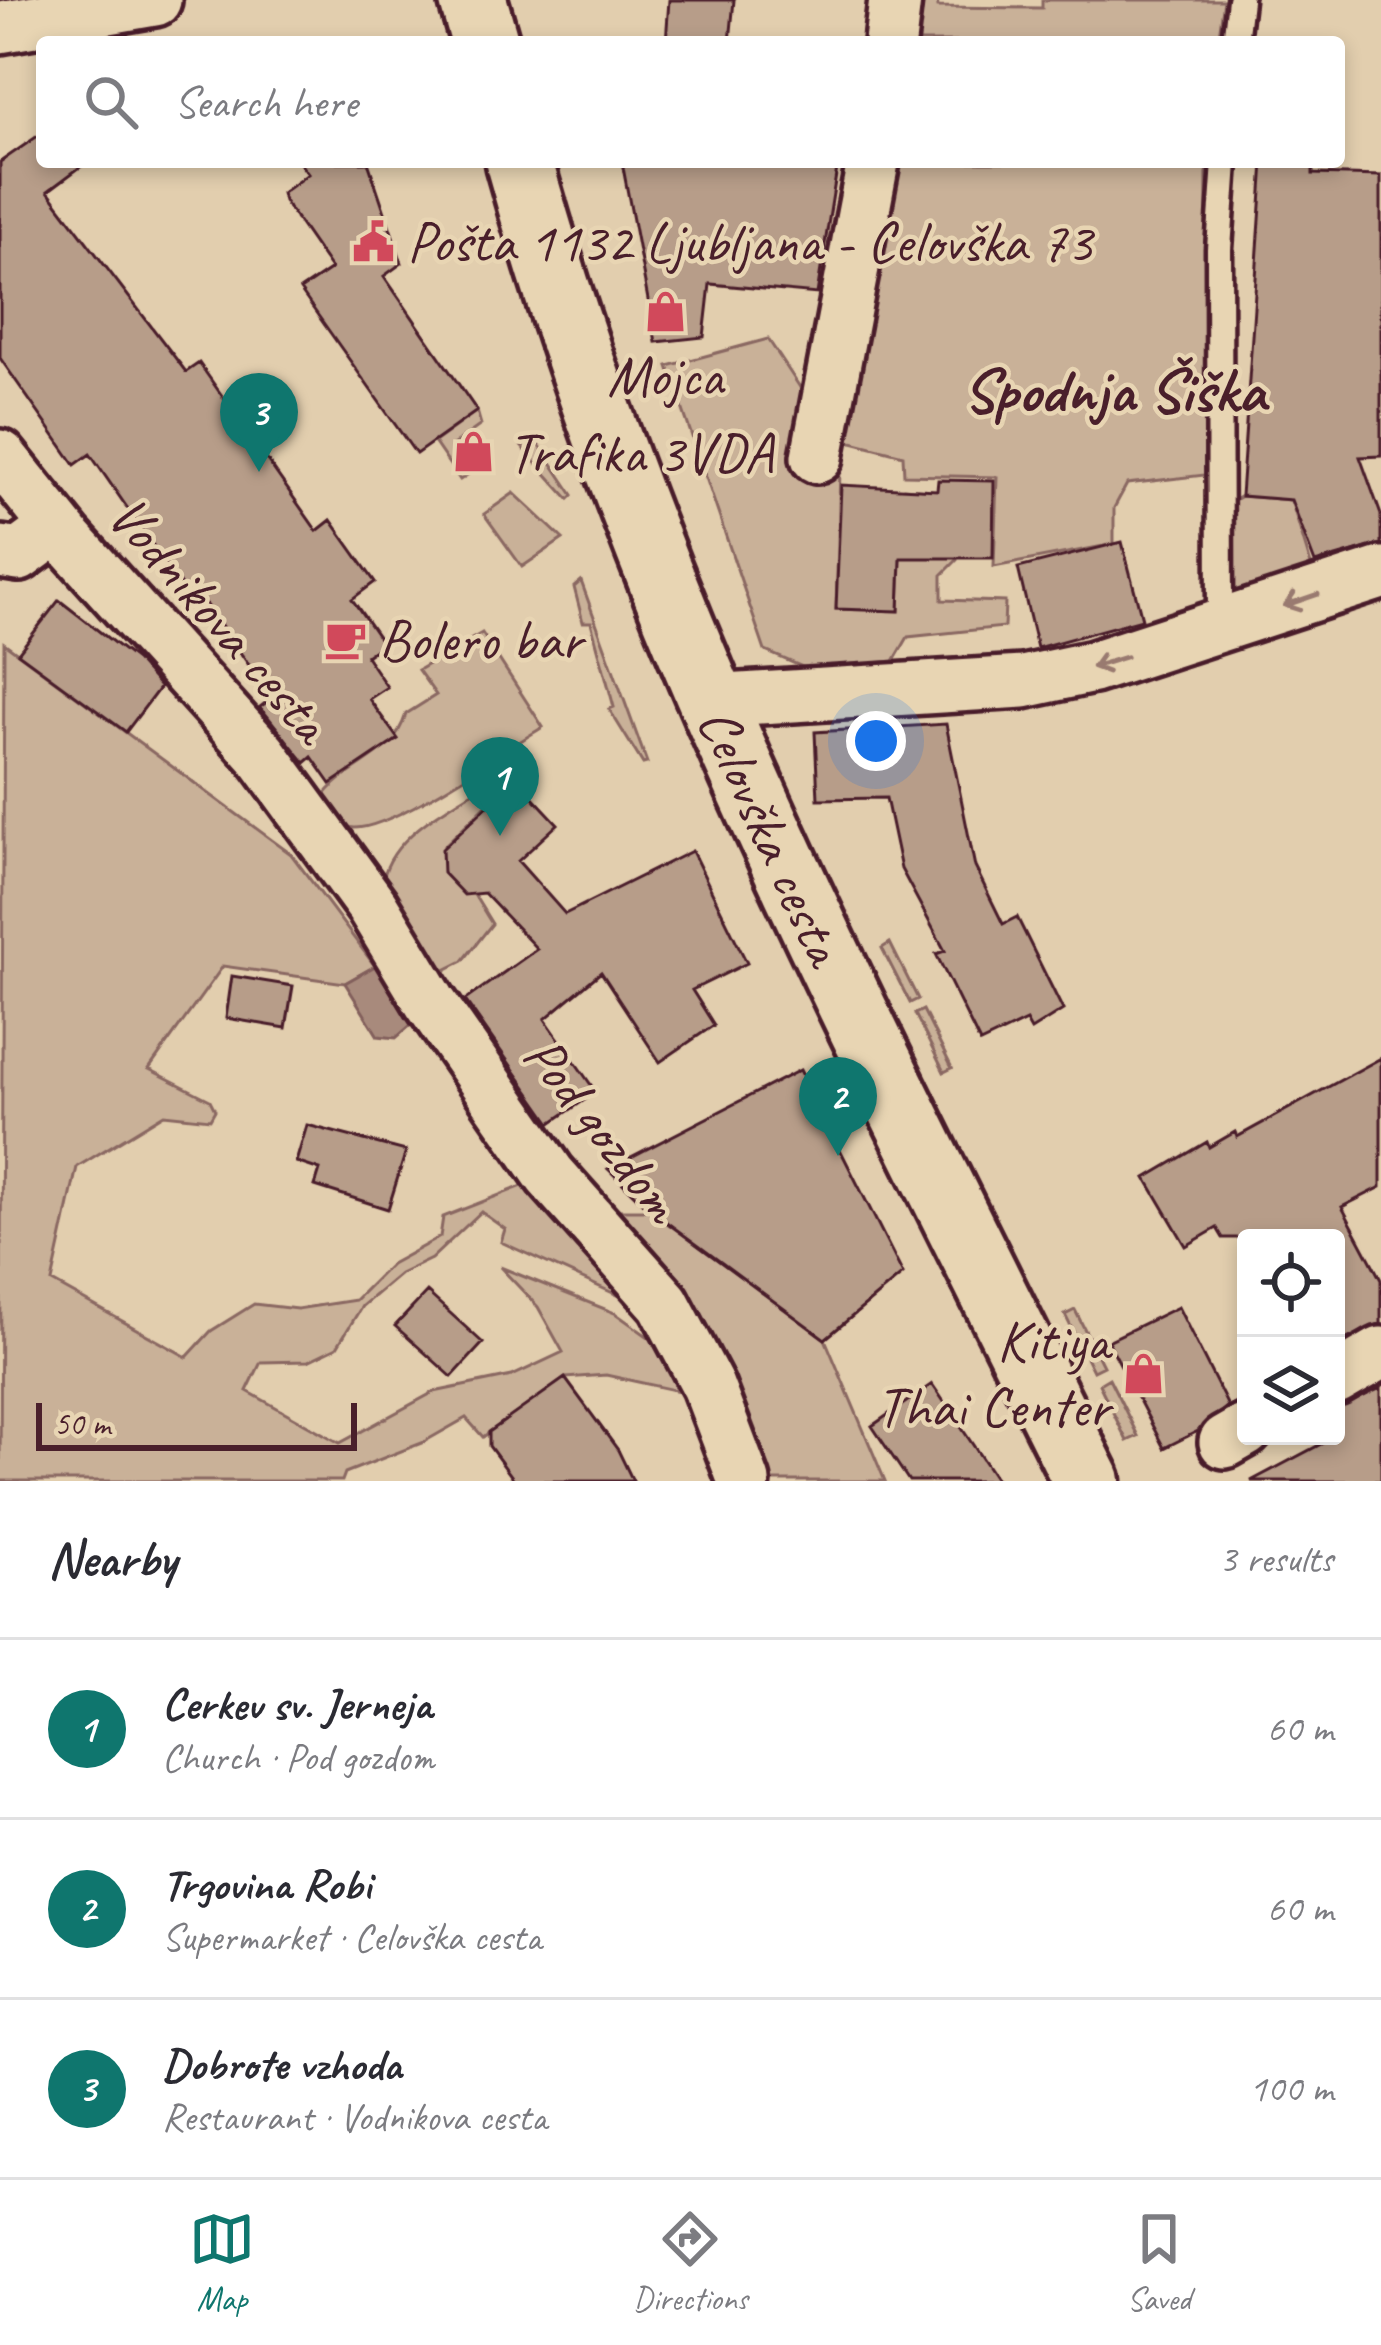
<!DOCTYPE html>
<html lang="en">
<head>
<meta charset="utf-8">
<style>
  body { margin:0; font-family:Caveat,sans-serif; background:#f7f7f7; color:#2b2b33 }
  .controls { position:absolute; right:36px; bottom:36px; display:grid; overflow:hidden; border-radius:12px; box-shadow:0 6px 18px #0003 }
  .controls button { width:108px; height:108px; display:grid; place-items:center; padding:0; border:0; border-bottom:3px solid #e1e1e2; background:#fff; color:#2b2b33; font:60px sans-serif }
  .scale { position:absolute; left:36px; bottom:30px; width:321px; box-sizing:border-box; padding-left:12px; border:6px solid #4a1f2b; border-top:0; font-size:33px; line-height:42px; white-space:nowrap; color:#4a1f2b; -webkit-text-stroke:9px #e8d5b3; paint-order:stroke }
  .you { position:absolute; left:876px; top:741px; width:42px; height:42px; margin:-30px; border:9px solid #fff; border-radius:50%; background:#1a73e8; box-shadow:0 0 0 18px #1a73e833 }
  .badge { display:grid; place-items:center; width:78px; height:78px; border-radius:50%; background:#0f766e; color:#fff; font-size:39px; font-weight:700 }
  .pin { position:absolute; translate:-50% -99px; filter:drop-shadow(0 3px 6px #0008) }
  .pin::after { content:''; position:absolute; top:63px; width:42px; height:36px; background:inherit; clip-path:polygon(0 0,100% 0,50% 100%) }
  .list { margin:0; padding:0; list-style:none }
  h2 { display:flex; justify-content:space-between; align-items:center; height:156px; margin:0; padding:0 48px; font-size:51px }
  h2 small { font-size:39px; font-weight:400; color:#7c7c81 }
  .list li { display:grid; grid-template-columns:78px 1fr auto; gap:36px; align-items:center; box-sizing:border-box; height:180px; padding:0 48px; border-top:3px solid #e1e1e2 }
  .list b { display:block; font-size:45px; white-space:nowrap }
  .list p { margin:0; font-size:39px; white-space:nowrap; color:#7c7c81 }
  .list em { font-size:39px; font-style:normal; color:#7c7c81 }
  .icon { flex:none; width:66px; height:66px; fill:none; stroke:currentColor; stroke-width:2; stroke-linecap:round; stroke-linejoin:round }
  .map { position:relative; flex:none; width:1381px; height:1481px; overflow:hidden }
  .search { position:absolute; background:#fff; box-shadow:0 6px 18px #0003; left:36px; right:36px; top:36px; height:132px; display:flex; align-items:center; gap:30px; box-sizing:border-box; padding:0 42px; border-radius:12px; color:#7c7c81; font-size:45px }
  .sheet { height:696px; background:#fff }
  nav { display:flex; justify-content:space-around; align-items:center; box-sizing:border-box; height:168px; border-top:3px solid #e1e1e2; background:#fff; font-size:33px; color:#7c7c81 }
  nav a { display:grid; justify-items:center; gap:6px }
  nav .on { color:#0f766e }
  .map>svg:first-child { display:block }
  .green { fill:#c9b198; stroke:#8a6862; stroke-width:3 }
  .water { fill:#a88a7b; stroke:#825f5b; stroke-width:3 }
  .building { fill:#b79d89; stroke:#4a1f2b; stroke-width:3 }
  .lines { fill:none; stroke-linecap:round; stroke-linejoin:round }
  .lane-casing { stroke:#4a1f2b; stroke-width:33 }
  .street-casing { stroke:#4a1f2b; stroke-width:60 }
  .primary-casing { stroke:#4a1f2b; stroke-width:75 }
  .lane { stroke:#e8d5b3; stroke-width:24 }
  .street { stroke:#e8d5b3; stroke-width:51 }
  .primary { stroke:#e8d5b3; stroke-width:66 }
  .oneway { stroke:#997a6f }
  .labels { text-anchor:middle; stroke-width:9; stroke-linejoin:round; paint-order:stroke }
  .poi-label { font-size:57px; fill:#4a1f2b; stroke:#e8d5b3; text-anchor:start }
  .street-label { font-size:57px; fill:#4a1f2b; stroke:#e8d5b3 }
  .quarter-label { font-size:63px; font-weight:bold; fill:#4a1f2b; stroke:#e8d5b3 }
</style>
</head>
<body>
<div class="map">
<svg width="1381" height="1481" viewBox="0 0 1381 1481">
  <rect width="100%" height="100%" fill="#e2ceae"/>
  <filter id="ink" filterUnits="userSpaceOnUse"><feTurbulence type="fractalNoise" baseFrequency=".00833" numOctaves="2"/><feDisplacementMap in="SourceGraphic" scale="24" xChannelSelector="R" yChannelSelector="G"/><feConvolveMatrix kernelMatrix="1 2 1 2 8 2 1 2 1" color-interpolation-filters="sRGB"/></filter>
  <g filter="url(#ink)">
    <path class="green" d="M 911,0 L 937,0 L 938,7 L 1042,8 L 1042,0 L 1224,0 L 1218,42 L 905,42 Z
      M 886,162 L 1207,162 L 1205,475 L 1127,484 L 1114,508 L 1114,544 L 994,567 L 997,477 L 904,475 L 903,455 L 840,439 Z
      M 768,339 L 805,395 L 817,457 L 840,470 L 836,609 L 899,611 L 904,488 L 929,490 L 957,516 L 957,560 L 942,575 L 942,600 L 1005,602 L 1004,627 L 908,637 L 894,661 L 807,669 L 765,651 L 668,366 Z
      M 477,411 L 481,425 L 453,445 L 470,473 L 460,480 L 434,442 Z
      M 536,440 L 573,495 L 569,499 L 522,447 Z
      M 514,493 L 563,539 L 522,567 L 484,514 Z
      M 1241,496 L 1291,500 L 1314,575 L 1232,596 L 1229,503 Z
      M 581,581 L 647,763 L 643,764 L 609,709 L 614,707 L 591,622 L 583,622 L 574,587 Z
      M 482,633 L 543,727 C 504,750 396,828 355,828 C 339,828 330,813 320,801 C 347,762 392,761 406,714 L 436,695 L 418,670 Z
      M 4,643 L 291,854 L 375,966 L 345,983 L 223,966 L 149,1069 L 210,1100 L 215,1110 L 210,1119 L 164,1114 L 77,1167 L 52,1282 L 187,1357 L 211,1331 L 254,1304 L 297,1309 L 355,1300 L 391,1264 L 440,1237 L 443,1217 L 525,1185 L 646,1308 L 501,1242 L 505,1229 L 481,1212 L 431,1259 L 400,1274 L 362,1306 L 337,1347 L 308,1361 L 261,1362 L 247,1391 L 340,1443 L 434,1392 L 512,1376 L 563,1352 L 538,1307 L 500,1267 L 615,1313 L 681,1360 L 693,1394 L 606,1375 L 565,1378 L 483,1437 L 466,1418 L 422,1443 L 345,1473 L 342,1481 L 0,1481 Z
      M 507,771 L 513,779 L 444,846 L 492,924 L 463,961 L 437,974 L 383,880 C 392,830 467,798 507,771 Z
      M 890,943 L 918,999 L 910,1003 L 882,948 Z
      M 923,1010 L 952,1068 L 944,1072 L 915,1014 Z
      M 602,1210 L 650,1210 L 825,1339 L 885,1481 L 757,1481 Z
      M 1075,1310 L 1103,1366 L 1093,1371 L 1065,1315 Z
      M 1109,1378 L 1138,1436 L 1127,1441 L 1099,1384 Z"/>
    <path class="water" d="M 375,966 L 411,1025 L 396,1038 L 378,1036 L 345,983 Z"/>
    <path class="building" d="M 669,0 L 734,0 L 730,42 L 666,42 Z
      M 42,133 L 42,162 L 87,162 L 48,191 L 186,372 L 199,363 L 317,531 L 331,520 L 375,582 L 352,599 L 383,644 L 366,656 L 387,687 L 369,699 L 398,739 L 331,784 L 312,757 L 305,763 L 260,707 L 272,698 L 192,584 L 184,590 L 90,454 L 75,465 L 0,358 L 0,162 Z
      M 299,162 L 368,162 L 402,263 L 384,276 L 477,411 L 416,454 L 300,290 L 331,269 L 284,201 L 282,193 L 308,174 Z
      M 622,162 L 838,162 L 817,294 L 710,284 L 704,337 L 656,342 Z
      M 1264,162 L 1313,162 L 1313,174 L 1381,176 L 1381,456 L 1360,457 L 1381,515 L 1381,544 L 1315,563 L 1291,500 L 1241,496 Z
      M 938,480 L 994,481 L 993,558 L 901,558 L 899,611 L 836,609 L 841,485 L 937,490 Z
      M 1122,542 L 1142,619 L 1037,648 L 1018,568 Z
      M 59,600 L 136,660 L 160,687 L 126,732 L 18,653 Z
      M 946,724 L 975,867 L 1003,924 L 1017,917 L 1063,1010 L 1031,1030 L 1026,1021 L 980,1043 L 936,954 L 945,951 L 901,869 L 886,798 L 818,799 L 815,732 Z
      M 516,779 L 558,824 L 518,861 L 565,914 L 692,851 L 747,963 L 692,990 L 714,1025 L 660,1062 L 601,972 L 545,1019 L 596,1092 L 551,1123 L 465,1000 L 537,949 L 484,893 L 464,895 L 443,873 L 442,849 Z
      M 232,976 L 293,986 L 286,1028 L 226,1018 Z
      M 1381,1058 L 1381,1187 L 1342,1207 L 1381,1280 L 1381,1323 L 1336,1344 L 1336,1238 L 1223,1238 L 1217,1228 L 1186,1246 L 1146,1178 L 1207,1142 L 1209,1147 L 1235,1132 L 1237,1137 Z
      M 800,1070 L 903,1274 L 825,1339 L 650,1210 L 608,1169 Z
      M 307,1125 L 406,1151 L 388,1209 L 315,1186 L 320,1170 L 296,1162 Z
      M 427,1292 L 483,1343 L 452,1377 L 395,1326 Z
      M 1178,1307 L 1228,1406 L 1198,1431 L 1164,1448 L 1108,1341 Z
      M 565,1378 L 618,1450 L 633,1481 L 515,1481 L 489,1446 L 489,1432 Z
      M 932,1384 L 949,1409 L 997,1481 L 909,1481 L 872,1426 Z
      M 1381,1388 L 1381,1481 L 1251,1481 L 1336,1436 L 1336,1409 Z"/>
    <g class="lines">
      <defs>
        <path id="lane" d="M 1235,42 L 1240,0
          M 1220,627 L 1219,249 L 1225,162"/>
        <path id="street" d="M 0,27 L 155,0
          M 890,42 L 895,0
          M 0,456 L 66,538 L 261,754 L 372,906 L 430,1002 L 550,1175 L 664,1303 L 708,1386 L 744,1481
          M 817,457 L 873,162
          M 0,552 L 19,555 L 57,527
          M 709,701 L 1023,682 L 1093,667 L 1381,573
          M 1336,1379 L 1381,1353
          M 1225,1442 L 1246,1430"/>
        <g id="primary">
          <path d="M 473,0 L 485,42"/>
          <path id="s1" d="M 519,162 C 647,627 874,1051 1087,1481"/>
        </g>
      </defs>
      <use href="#lane" class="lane-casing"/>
      <use href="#street" class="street-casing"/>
      <use href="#primary" class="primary-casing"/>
      <use href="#lane" class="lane"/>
      <use href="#street" class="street"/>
      <use href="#primary" class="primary"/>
    </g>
    <defs><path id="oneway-shaft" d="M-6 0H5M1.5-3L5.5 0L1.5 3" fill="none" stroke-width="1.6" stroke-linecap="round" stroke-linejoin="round" transform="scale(3)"/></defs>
    <g class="oneway">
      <use href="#oneway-shaft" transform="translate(1301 600) rotate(161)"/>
      <use href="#oneway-shaft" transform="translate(1109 662) rotate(163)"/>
    </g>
  </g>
  <defs>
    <symbol id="civic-bare" viewBox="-9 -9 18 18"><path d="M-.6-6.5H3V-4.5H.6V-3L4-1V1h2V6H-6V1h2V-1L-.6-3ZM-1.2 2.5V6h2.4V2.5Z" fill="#d1495b" stroke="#e8d5b3" stroke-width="2.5" paint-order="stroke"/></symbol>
    <symbol id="shop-bare" viewBox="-9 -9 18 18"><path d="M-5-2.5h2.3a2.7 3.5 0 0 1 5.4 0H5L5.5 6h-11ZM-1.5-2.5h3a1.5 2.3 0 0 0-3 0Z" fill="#d1495b" stroke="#e8d5b3" stroke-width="2.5" paint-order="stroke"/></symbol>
    <symbol id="cafe-bare" viewBox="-9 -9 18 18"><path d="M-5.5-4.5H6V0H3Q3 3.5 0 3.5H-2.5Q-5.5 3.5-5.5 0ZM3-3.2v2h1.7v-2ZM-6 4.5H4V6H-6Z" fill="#d1495b" stroke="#e8d5b3" stroke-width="2.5" paint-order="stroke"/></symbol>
  </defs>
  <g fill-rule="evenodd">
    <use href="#civic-bare" x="344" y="212" width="59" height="59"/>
    <use href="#shop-bare" x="636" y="282" width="59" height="59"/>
    <use href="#shop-bare" x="444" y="422" width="59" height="59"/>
    <use href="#cafe-bare" x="316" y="610" width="59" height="59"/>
    <use href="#shop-bare" x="1114" y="1344" width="59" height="59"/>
  </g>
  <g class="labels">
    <g class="poi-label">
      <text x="407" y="261">Pošta 1132 Ljubljana - Celovška 73</text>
      <text x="665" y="395" text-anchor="middle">Mojca</text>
      <text x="508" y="472">Trafika 3VDA</text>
      <text x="379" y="659">Bolero bar</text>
      <text x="1109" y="1360" text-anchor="end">Kitiya<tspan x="1109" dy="66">Thai Center</tspan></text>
    </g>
    <g class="street-label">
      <text transform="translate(220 618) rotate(49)" y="20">Vodnikova cesta</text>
      <text dy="20" stroke="none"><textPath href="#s1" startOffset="720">Celovška cesta</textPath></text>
      <text transform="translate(604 1128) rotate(52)" y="20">Pod gozdom</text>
    </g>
    <g class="quarter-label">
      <text x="1114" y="411">Spodnja Šiška</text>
    </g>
  </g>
</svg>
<div class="controls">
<button><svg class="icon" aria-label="locate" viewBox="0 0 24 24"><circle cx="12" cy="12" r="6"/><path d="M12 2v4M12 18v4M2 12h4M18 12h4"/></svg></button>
<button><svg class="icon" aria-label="layers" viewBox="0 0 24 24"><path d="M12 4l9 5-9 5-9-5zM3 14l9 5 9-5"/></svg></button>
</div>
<div class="scale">50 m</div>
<div class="you"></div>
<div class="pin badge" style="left:500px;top:836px">1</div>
<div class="pin badge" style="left:838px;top:1156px">2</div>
<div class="pin badge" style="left:259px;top:472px">3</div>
<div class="search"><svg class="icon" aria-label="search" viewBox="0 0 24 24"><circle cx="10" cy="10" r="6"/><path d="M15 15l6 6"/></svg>Search here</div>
</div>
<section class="sheet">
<h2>Nearby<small>3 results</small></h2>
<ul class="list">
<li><span class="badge">1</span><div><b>Cerkev sv. Jerneja</b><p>Church · Pod gozdom</p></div><em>60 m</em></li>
<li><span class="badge">2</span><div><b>Trgovina Robi</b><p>Supermarket · Celovška cesta</p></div><em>60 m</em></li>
<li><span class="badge">3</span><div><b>Dobrote vzhoda</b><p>Restaurant · Vodnikova cesta</p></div><em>100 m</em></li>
</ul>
</section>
<nav>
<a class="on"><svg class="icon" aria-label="map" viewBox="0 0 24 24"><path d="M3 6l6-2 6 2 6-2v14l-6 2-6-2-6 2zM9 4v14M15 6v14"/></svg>Map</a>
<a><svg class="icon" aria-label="directions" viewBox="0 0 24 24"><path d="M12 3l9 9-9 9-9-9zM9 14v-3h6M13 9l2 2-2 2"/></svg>Directions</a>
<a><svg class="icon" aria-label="saved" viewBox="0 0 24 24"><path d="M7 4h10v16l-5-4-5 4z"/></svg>Saved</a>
</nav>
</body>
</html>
